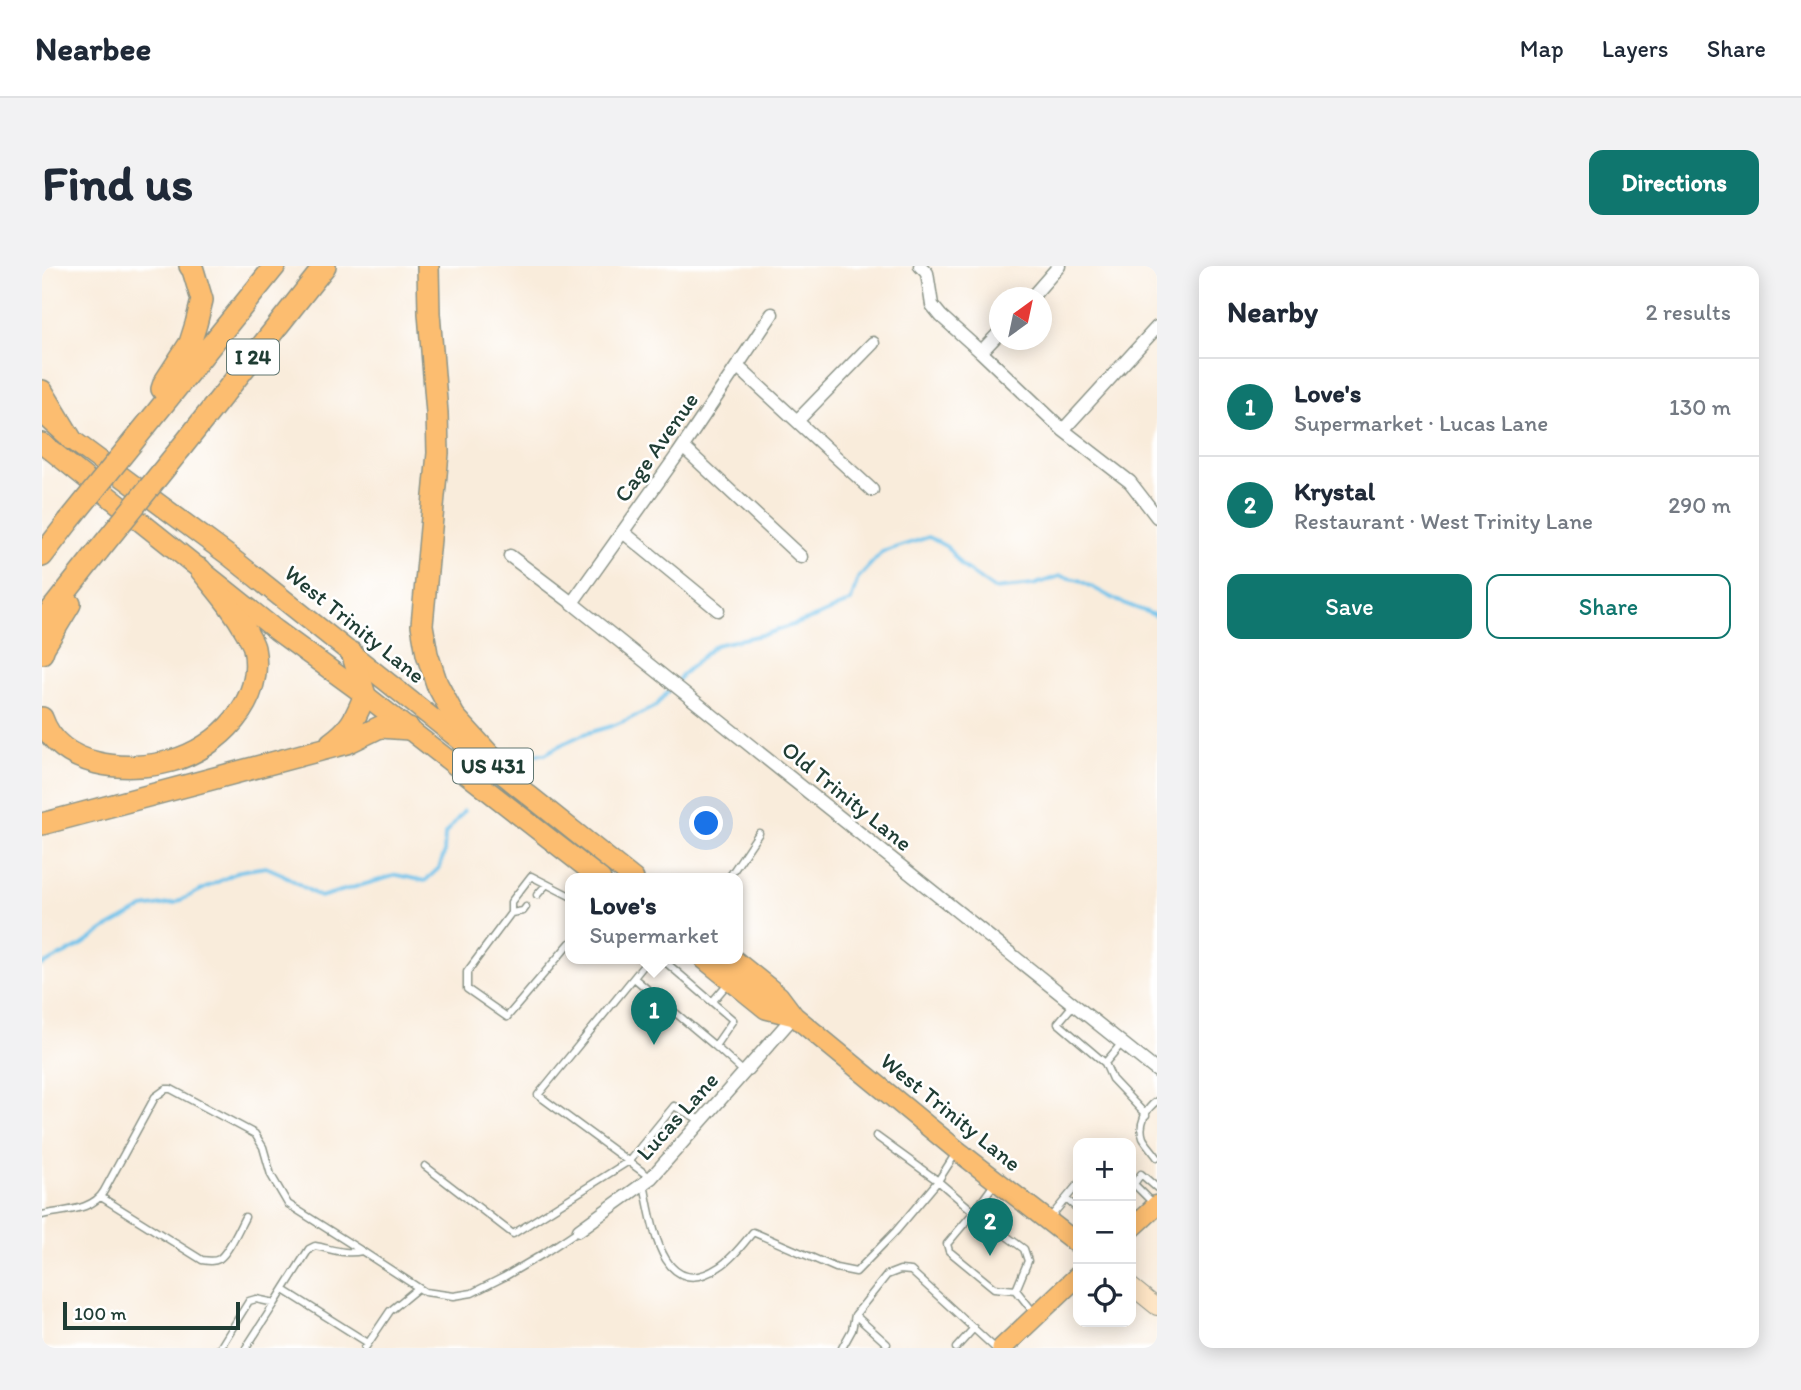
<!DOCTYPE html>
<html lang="en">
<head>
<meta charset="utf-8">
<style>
  body { margin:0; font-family:Itim,sans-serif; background:#f2f2f3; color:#1f2937 }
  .controls { position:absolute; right:21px; bottom:21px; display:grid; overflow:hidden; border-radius:14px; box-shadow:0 4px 18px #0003 }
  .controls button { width:63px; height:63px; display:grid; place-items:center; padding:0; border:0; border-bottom:2px solid #e0e1e3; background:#fff; color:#1f2937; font:35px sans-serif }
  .compass { position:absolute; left:947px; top:21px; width:63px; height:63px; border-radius:50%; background:#fff; box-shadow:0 4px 18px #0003; rotate:33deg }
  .scale { position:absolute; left:21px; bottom:18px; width:177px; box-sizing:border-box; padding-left:7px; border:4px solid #1f3d34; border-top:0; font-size:19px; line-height:24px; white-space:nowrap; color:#1f3d34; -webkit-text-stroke:5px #fff; paint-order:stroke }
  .you { position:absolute; left:665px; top:558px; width:24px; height:24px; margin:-18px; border:5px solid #fff; border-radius:50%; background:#1a73e8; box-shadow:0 0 0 10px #1a73e833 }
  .badge { display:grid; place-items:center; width:46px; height:46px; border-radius:50%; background:#0f766e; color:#fff; font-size:23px; font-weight:700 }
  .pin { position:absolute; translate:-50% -58px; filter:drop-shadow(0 2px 4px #0008) }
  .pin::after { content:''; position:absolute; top:37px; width:24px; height:21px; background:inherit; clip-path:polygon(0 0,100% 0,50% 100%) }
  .popup { position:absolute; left:523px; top:607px; width:178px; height:91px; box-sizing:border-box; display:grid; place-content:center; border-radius:14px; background:#fff; filter:drop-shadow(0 2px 5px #0005); font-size:23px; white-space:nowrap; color:#747a83 }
  .popup b { font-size:26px; color:#1f2937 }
  .popup::after { content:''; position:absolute; left:50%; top:100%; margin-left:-14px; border:14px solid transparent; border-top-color:#fff }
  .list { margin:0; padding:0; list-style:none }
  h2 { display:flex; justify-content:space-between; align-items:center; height:91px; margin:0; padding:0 28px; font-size:30px }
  h2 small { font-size:23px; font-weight:400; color:#747a83 }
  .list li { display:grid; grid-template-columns:46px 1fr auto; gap:21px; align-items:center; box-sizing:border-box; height:98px; padding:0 28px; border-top:2px solid #e0e1e3 }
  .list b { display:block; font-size:26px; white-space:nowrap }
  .list p { margin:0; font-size:23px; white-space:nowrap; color:#747a83 }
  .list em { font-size:23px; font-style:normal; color:#747a83 }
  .actions { display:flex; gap:14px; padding:21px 28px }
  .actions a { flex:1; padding:16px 0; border:2px solid #0f766e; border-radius:14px; text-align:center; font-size:24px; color:#0f766e }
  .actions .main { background:#0f766e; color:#fff }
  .icon { flex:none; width:38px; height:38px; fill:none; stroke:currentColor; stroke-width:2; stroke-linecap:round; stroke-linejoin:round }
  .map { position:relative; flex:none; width:1115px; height:1082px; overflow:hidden; border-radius:14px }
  header { display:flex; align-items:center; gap:42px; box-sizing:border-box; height:98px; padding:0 35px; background:#fff; border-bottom:2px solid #e0e1e3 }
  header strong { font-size:33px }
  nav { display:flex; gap:38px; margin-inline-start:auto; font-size:24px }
  .intro { display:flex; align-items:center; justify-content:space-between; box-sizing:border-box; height:168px; padding:0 42px }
  h1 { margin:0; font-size:49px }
  .button { padding:18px 32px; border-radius:14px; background:#0f766e; color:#fff; font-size:24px; font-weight:700 }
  main { display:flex; gap:42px; padding:0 42px }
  aside { flex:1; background:#fff; border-radius:14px; box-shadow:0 4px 18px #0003 }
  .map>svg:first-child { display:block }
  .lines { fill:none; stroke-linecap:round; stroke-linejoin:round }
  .stream { stroke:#6fc2eb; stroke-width:3.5 }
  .lane-casing { stroke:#8c9488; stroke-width:9 }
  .street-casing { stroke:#8c9488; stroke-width:15 }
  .secondary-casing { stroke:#8c9488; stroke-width:18 }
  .primary-casing { stroke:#8c9488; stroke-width:22 }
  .highway-casing { stroke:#8c9488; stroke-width:24 }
  .lane { stroke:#fff; stroke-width:6 }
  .street { stroke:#fff; stroke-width:12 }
  .secondary { stroke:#fee5c5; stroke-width:16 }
  .primary { stroke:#fcbd6f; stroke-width:19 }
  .highway { stroke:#fcbd6f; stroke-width:21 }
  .highway-bridge-casing { stroke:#8c9488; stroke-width:24; stroke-linecap:butt }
  .highway-bridge { stroke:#fcbd6f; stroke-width:21 }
  .labels { text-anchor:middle; stroke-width:5; stroke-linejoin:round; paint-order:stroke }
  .shield { fill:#fff; stroke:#627771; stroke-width:2 }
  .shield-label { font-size:21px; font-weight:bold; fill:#1f3d34 }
  .street-label { font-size:23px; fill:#1f3d34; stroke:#fff }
</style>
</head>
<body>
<header>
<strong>Nearbee</strong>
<nav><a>Map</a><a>Layers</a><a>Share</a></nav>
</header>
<div class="intro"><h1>Find us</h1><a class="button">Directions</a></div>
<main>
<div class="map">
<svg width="1115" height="1082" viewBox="0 0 1115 1082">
  <rect width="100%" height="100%" fill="#fff"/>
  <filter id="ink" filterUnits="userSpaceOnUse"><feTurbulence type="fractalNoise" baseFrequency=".0143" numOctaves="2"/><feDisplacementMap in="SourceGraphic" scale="14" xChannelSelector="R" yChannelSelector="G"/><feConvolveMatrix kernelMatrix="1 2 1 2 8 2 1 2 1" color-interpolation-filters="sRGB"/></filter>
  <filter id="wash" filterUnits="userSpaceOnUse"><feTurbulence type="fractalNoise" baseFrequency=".00686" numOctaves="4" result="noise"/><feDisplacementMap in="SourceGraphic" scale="28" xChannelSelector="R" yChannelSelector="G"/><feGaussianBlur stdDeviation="1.57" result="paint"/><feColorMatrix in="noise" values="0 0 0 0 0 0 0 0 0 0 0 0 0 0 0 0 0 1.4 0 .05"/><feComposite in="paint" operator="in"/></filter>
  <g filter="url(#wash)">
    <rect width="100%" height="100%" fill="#f9ecdb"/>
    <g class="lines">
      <path class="stream" d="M 484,492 L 493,488 L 503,488 L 522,477 L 542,468 L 570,460 L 594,450 L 614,440 L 641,408 L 673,379 L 724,368 L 774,351 L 809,335 L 816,312 L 840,286 L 887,271 L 905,281 L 920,300 L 952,323 L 991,319 L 1018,310 L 1037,314 L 1076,335 L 1115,350
        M 0,699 L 40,679 L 63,663 L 101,642 L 133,637 L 198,605 L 224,601 L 240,608 L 278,631 L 355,609 L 383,615 L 397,602 L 402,588 L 403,568 L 422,545"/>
    </g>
  </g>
  <g filter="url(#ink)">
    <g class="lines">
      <defs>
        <path id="lane" d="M 686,613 L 717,567
          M 495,629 L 504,619
          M 528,630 L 489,610 L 469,636 L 469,647 L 425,706 L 425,723 L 465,751 L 528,677
          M 469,647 L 481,645 L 484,641
          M 607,693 L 496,829 L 609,912
          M 620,693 L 691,754 L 673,780 L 702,806
          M 592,712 L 673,780
          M 670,736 L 688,715
          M 1032,738 L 1016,757 L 1063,797 L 1080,777
          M 1063,797 L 1070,813 L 1104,849
          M 1115,835 C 1104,842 1096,859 1101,872 C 1104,878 1111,885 1115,891
          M 914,887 L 896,915 L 932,946 L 982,983 L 986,995 L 974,1024
          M 383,900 L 471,968 L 587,895 L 632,840 L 660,855
          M 953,917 L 932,946 L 905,978 L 907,985 L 952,1022 L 974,1024 L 993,1048
          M 602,918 C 610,955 619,1039 677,1001 C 690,993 701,978 711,966 L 794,1002 L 814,1006 L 854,965 L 896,915 L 834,870
          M 1092,918 L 1099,908 L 1115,922
          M 1089,922 L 1092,918 L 1112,938
          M 59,931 L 160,994 C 166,995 172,996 177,993 C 187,986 197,962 203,951
          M 1024,933 L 1036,943
          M 0,949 C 21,944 51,945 62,925 L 113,831 L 124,823 L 129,823 L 213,868 L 221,881 L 229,909 L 246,938 L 320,985
          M 1007,953 L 1036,918
          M 242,1024 L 326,1077
          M 813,1049 L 845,1078
          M 178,1082 L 207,1035 L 214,1033 L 233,1037 L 267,983 L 273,980 C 290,983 303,989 320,985 L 383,1026 L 412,1030 L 430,1027 L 462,1011 L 501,988 L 537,964
          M 204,1082 L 233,1037
          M 323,1082 L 348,1045 L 376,1022
          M 800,1082 L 810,1064 L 813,1049 L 845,1009 L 858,1004 L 869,1005 L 953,1082
          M 914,1082 L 932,1062"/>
        <path id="street" d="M 878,0 L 885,7 L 890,39 L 899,50 L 939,86 L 1021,164 L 1088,216 L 1115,251
          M 989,32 L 1017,0
          M 939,86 L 958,66
          M 695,100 L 830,224
          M 755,155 L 831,77
          M 1021,164 L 1115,61
          M 641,181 L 759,291
          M 581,266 L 676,344
          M 468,290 L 530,337 L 1115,805
          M 530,337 L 636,188 L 730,48
          M 537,964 L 609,912 L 752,750"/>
        <path id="secondary" d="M 1089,1020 L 1115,1041"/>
        <path id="primary" d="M 0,147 L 29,173 L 186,289 L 592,613
          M 0,177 L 234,364 L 323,429 L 559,613
          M 662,693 L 724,743 L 752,750
          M 691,693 L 737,730 L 752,750 L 916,885 L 1036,978
          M 1089,963 L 1115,939
          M 960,1082 L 1036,1010"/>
        <path id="highway" d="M 386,0 L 387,47 L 395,147 L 396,187 L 380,359 L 385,388 L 395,418 L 412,450 L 472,516
          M 120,123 L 122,117 L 148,77 L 154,58 L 160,34 L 151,4 L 148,0
          M 0,125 L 29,173
          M 111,151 L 233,0
          M 139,182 L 283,0
          M 0,290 L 26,256
          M 0,356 L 57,284
          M 0,387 L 2,381 L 28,338
          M 0,452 C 17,502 85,507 129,495 C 177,482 223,435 212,382 C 211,377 207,372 205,367 C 191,342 176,325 158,303
          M 289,477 C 310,462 313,452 323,429 L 310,387
          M 0,558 L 305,477 L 338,461 L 367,463"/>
      </defs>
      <use href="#lane" class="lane-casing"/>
      <use href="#street" class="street-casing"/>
      <use href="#secondary" class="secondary-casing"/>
      <use href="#primary" class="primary-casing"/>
      <use href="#highway" class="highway-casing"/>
      <use href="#lane" class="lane"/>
      <use href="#street" class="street"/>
      <use href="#secondary" class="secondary"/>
      <use href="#primary" class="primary"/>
      <use href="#highway" class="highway"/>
      <defs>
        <path id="highway-bridge" d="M 26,256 L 111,151
          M 57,284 L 139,182"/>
      </defs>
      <use href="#highway-bridge" class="highway-bridge-casing"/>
      <use href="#highway-bridge" class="highway-bridge"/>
    </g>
  </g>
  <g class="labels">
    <g class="shield">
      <rect x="185" y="73.5" width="52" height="35" rx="5"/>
      <rect x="411" y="482.5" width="80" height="35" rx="5"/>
    </g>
    <g class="shield-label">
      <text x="211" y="98">I 24</text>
      <text x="451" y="507">US 431</text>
    </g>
    <g class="street-label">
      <text transform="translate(614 181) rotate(-55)" y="8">Cage Avenue</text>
      <text transform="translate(313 358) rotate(39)" y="8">West Trinity Lane</text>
      <text transform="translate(805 530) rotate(39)" y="8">Old Trinity Lane</text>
      <text transform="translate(909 846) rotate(39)" y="8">West Trinity Lane</text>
      <text transform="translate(635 850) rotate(-48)" y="8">Lucas Lane</text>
    </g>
  </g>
</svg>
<div class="controls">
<button>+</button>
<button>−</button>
<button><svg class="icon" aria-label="locate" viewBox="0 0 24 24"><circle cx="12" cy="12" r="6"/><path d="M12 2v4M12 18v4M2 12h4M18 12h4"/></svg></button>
</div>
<svg class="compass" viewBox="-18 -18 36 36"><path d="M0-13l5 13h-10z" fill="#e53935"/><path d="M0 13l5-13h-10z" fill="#747a83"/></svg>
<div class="scale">100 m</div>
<div class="you"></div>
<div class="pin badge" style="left:612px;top:779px">1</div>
<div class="popup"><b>Love's</b>Supermarket</div>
<div class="pin badge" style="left:948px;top:990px">2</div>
</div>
<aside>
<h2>Nearby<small>2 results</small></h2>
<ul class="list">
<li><span class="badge">1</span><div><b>Love's</b><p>Supermarket · Lucas Lane</p></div><em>130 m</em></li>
<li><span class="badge">2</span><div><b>Krystal</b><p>Restaurant · West Trinity Lane</p></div><em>290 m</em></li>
</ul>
<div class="actions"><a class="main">Save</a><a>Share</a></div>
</aside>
</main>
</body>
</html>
